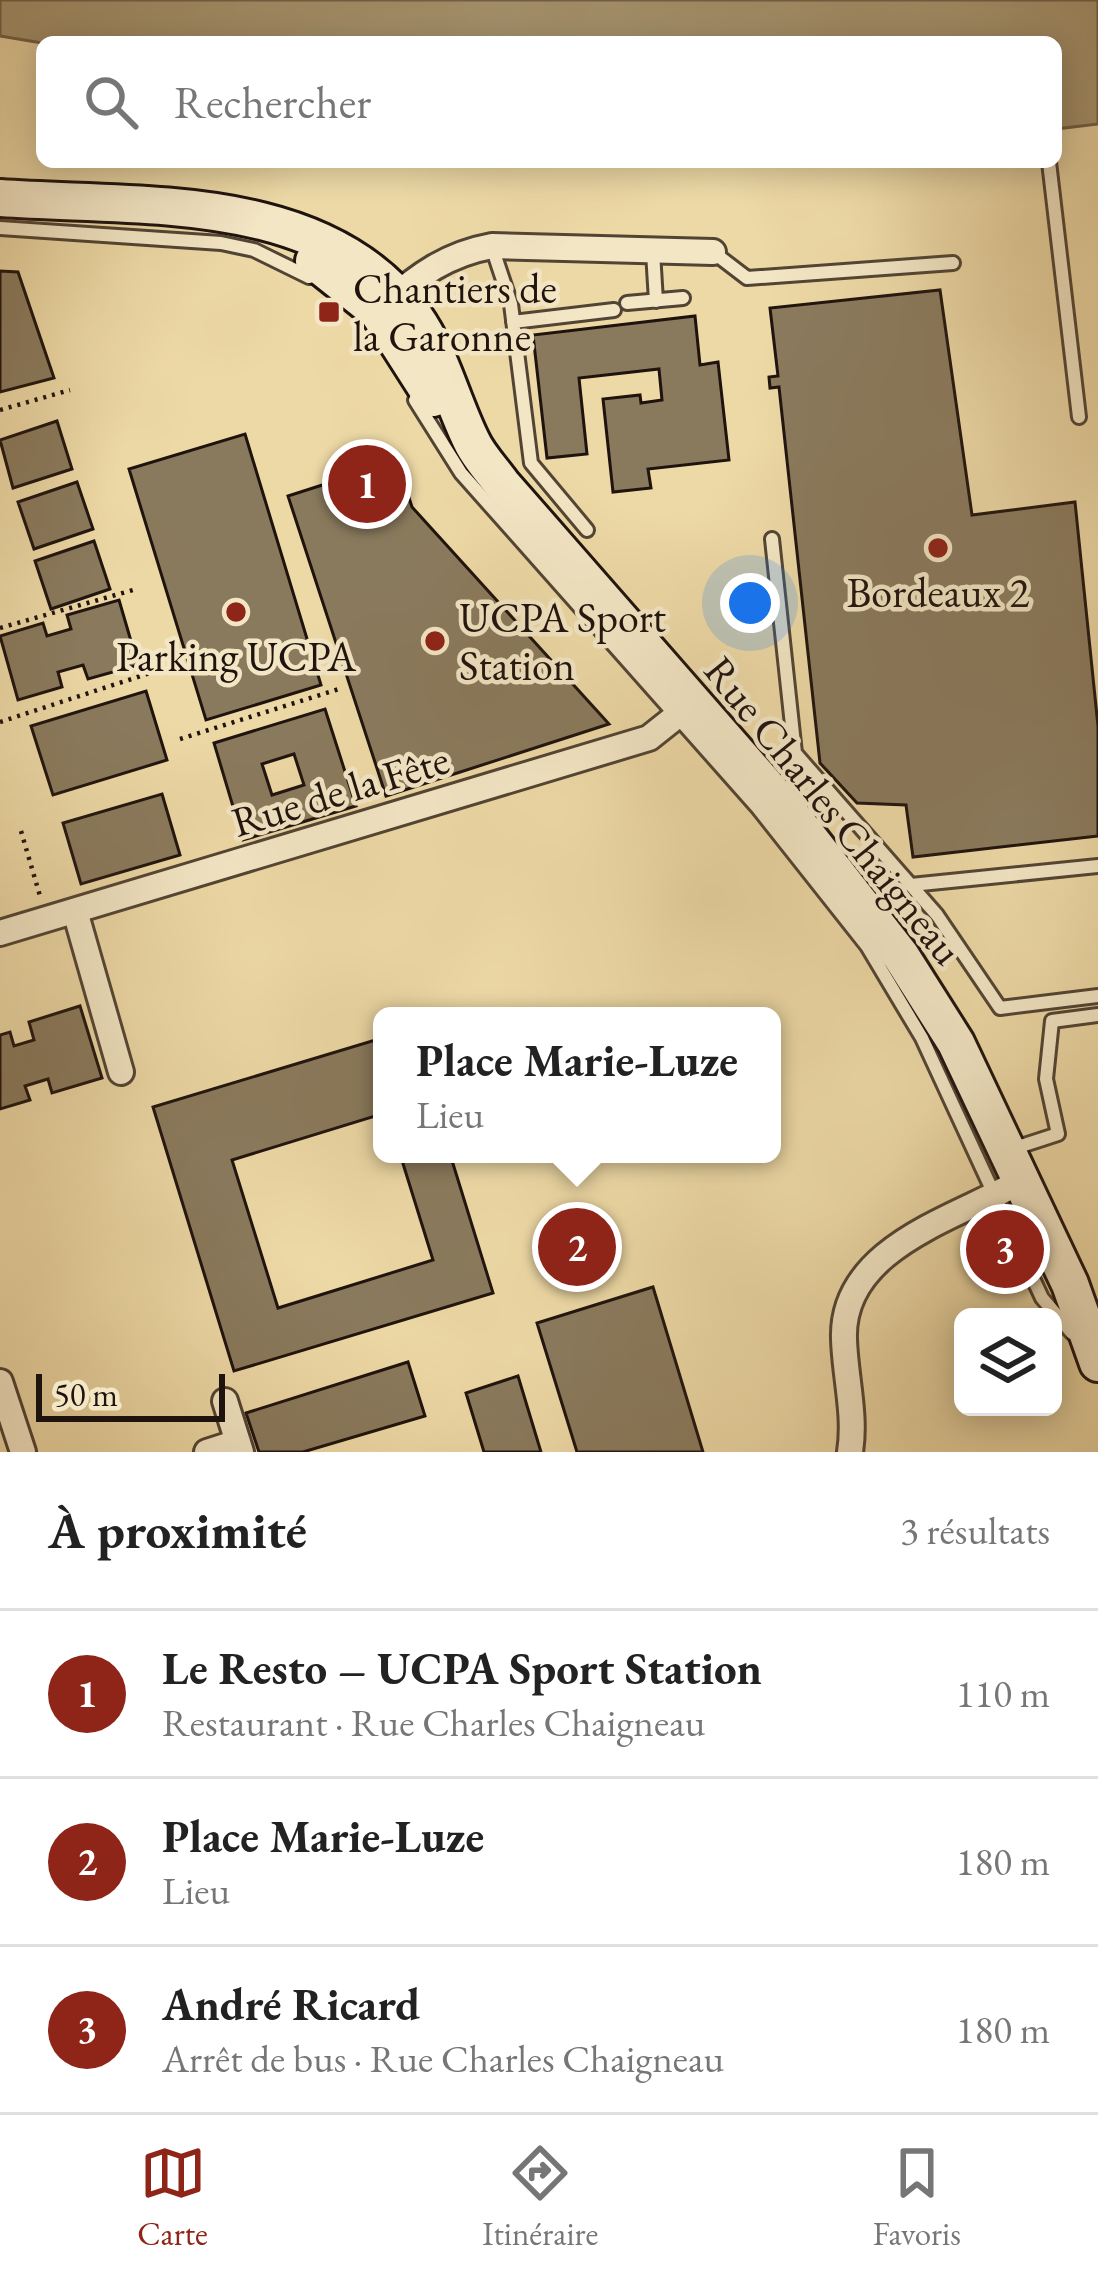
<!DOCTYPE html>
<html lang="fr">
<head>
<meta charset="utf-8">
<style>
  body { margin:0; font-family:"EB Garamond",serif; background:#f2f2f2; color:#222 }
  .controls { position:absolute; right:36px; bottom:36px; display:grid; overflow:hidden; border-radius:18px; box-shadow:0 6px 30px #0003 }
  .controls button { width:108px; height:108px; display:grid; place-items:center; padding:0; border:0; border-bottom:3px solid #e0e0e0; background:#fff; color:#222; font:60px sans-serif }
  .scale { position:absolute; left:36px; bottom:30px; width:189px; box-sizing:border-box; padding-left:12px; border:6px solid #1f130e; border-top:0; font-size:33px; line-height:42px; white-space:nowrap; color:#1f130e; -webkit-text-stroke:9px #f3e6c5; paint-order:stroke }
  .you { position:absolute; left:750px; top:603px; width:42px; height:42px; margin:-30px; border:9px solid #fff; border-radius:50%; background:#1a73e8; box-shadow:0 0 0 18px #1a73e833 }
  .badge { display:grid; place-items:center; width:78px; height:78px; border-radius:50%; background:#8f2418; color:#fff; font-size:39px; font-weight:700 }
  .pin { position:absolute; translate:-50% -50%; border:6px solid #fff; box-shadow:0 3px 12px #0006 }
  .popup { position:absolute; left:373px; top:1007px; width:408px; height:156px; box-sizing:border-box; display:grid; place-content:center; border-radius:18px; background:#fff; filter:drop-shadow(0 3px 9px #0005); font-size:39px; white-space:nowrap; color:#767676 }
  .popup b { font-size:45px; color:#222 }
  .popup::after { content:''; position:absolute; left:50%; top:100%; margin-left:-24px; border:24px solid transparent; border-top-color:#fff }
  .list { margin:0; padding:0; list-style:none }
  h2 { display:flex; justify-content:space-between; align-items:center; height:156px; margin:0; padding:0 48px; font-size:51px }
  h2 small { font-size:39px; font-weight:400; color:#767676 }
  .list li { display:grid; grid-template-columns:78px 1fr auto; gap:36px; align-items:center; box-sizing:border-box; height:168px; padding:0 48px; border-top:3px solid #e0e0e0 }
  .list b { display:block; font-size:45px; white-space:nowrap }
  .list p { margin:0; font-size:39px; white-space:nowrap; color:#767676 }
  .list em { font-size:39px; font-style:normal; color:#767676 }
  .icon { flex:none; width:66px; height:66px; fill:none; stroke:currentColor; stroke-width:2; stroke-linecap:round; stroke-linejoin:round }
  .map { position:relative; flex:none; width:1098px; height:1452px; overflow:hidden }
  .search { position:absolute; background:#fff; box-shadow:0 6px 30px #0003; left:36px; right:36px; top:36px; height:132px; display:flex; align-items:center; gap:30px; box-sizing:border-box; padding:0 42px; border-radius:18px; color:#767676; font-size:45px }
  .sheet { height:660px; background:#fff }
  nav { display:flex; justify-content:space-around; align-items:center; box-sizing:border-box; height:168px; border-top:3px solid #e0e0e0; background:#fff; font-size:33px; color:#767676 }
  nav a { display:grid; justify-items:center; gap:6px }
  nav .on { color:#8f2418 }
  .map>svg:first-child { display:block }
  .water { fill:#a79672; stroke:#71624a; stroke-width:3 }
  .building { fill:#8a7a5d; stroke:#1f130e; stroke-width:3; fill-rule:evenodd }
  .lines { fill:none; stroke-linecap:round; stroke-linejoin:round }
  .lane-casing { stroke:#524434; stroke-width:18 }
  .street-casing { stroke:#524434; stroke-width:30 }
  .secondary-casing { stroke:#1f130e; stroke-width:42 }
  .path { stroke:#1f130e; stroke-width:4.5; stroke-dasharray:3 6; stroke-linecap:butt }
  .lane { stroke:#f3e6c5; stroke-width:12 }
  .street { stroke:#f3e6c5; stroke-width:24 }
  .secondary { stroke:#f3e6c5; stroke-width:36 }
  .poi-dot { fill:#8f2418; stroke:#f3e6c5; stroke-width:4.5 }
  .labels { text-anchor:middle; stroke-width:9; stroke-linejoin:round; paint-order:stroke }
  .poi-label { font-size:42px; fill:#1f130e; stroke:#f3e6c5; text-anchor:start }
  .street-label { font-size:42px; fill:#1f130e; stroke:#f3e6c5 }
</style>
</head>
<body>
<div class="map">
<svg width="1098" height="1452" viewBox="0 0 1098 1452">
  <rect width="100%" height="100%" fill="#edd9a6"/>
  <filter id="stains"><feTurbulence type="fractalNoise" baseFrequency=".00167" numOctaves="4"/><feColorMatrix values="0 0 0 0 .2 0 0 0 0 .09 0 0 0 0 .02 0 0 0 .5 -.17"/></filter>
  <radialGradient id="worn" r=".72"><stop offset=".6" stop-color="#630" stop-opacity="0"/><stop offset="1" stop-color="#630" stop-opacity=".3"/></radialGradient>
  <path class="water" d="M 0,0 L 1098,0 L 1098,124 L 1056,129 L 1056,42 L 42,43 L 0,36 Z"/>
  <path class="building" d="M 0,271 L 18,272 L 54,378 L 0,392 Z
    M 940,290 L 972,515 L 1075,502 L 1098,726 L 1098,836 L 913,857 L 906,805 L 857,803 L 820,763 L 779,387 L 770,388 L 769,377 L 778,376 L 770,308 Z
    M 695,316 L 700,365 L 718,362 L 729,460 L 648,469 L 651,488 L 613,492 L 603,399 L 640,395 L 641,403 L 662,400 L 659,369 L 579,378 L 587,454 L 547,458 L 533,335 Z
    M 57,421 L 72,469 L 13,488 L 0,440 Z
    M 245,434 L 321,685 L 206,720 L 129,469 Z
    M 397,461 L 412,507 L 609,724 L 386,796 L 288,496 Z
    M 77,482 L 93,529 L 34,549 L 18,502 Z
    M 94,541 L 110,589 L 51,609 L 35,561 Z
    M 119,600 L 138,665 L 88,679 L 83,665 L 58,672 L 62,687 L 18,700 L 0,636 L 43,623 L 47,636 L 71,629 L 67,615 Z
    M 146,691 L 167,760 L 53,795 L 31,726 Z
    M 325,709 L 356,806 L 243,840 L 214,743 ZM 294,754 L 304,785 L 272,795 L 262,764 Z
    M 162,794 L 180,855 L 81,884 L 63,823 Z
    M 80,1006 L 102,1078 L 52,1093 L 48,1079 L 25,1086 L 30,1100 L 0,1109 L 0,1035 L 10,1032 L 14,1046 L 34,1040 L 29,1022 Z
    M 382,1038 L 382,1114 L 232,1160 L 278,1308 L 433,1260 L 400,1154 L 450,1154 L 493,1293 L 234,1371 L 153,1107 Z
    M 653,1287 L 703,1452 L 577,1452 L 537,1323 Z
    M 408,1362 L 425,1416 L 303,1452 L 259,1452 L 246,1413 Z
    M 518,1376 L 541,1452 L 484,1452 L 466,1393 Z"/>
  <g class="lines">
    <defs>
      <path id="lane" d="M 1049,162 L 1079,417
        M 0,228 L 221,243 L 254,250 L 309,277
        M 492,247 L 511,304 L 531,463 L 587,530
        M 653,252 L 656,301
        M 713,252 L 747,278 L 953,263
        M 627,303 L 683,298
        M 513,322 L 614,310
        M 415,400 L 461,473 L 757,807 L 867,946 L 922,1038 L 1042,1298 L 1072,1333
        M 772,539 L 795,753 L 937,915 L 1000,1008 L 1098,996
        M 911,885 L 1098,866
        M 1018,1147 L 1058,1134 L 1046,1079 L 1052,1021 L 1098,1015"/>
      <path id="street" d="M 385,305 C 418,275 448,254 492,246 L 713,252
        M 75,911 L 121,1072
        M 0,933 L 649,738 L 693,703
        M 0,1382 L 23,1452
        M 225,1401 L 241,1452
        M 207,1452 L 238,1442
        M 850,1452 C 856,1415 845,1376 844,1339 C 841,1253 943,1222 1006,1189"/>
      <path id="secondary" d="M 0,198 C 138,208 323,190 414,316 C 441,354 451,399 471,440 C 478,456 492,470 502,484 L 788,811 L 901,956 L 956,1043 L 1070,1284 L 1098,1363
        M 314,261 L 378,312 L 433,398"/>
    </defs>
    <use href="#lane" class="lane-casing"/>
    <use href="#street" class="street-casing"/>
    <use href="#secondary" class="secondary-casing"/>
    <path class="path" d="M 0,410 L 70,390
      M 0,628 L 133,590
      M 0,722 L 159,670
      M 180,739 L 339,689
      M 21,831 L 40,896"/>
    <use href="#lane" class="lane"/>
    <use href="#street" class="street"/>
    <use href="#secondary" class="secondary"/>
  </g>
  <g class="poi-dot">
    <rect x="317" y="300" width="24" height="24" rx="6"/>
    <circle cx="938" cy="548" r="12"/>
    <circle cx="236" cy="612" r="12"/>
    <circle cx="435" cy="641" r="12"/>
  </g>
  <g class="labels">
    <g class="poi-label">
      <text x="353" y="303">Chantiers de<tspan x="353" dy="48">la Garonne</tspan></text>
      <text x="938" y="607" text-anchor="middle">Bordeaux 2</text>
      <text x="459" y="632">UCPA Sport<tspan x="459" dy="48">Station</tspan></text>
      <text x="236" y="671" text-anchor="middle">Parking UCPA</text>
    </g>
    <g class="street-label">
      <text transform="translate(340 790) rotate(-17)" y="15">Rue de la Fête</text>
      <text transform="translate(834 810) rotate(51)" y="15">Rue Charles Chaigneau</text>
    </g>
  </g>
  <rect width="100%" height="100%" filter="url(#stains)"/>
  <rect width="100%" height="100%" fill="url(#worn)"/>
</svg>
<div class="controls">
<button><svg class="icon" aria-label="layers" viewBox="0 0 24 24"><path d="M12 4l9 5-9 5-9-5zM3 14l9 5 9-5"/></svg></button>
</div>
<div class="scale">50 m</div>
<div class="you"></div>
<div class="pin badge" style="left:367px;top:484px">1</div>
<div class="pin badge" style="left:577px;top:1247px">2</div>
<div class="popup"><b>Place Marie-Luze</b>Lieu</div>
<div class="pin badge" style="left:1005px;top:1249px">3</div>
<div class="search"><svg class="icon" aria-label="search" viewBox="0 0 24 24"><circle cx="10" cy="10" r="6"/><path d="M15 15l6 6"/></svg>Rechercher</div>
</div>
<section class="sheet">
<h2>À proximité<small>3 résultats</small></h2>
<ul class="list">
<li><span class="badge">1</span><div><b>Le Resto – UCPA Sport Station</b><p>Restaurant · Rue Charles Chaigneau</p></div><em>110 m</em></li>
<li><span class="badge">2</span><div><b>Place Marie-Luze</b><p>Lieu</p></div><em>180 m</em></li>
<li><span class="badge">3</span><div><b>André Ricard</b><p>Arrêt de bus · Rue Charles Chaigneau</p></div><em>180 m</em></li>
</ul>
</section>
<nav>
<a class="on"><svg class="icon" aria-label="map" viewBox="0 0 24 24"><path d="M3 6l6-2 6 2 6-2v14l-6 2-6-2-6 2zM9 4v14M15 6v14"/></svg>Carte</a>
<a><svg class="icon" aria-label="directions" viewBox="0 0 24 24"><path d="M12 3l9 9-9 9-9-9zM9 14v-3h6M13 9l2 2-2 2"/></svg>Itinéraire</a>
<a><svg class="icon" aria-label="saved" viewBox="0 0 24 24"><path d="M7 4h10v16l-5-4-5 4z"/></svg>Favoris</a>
</nav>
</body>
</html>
